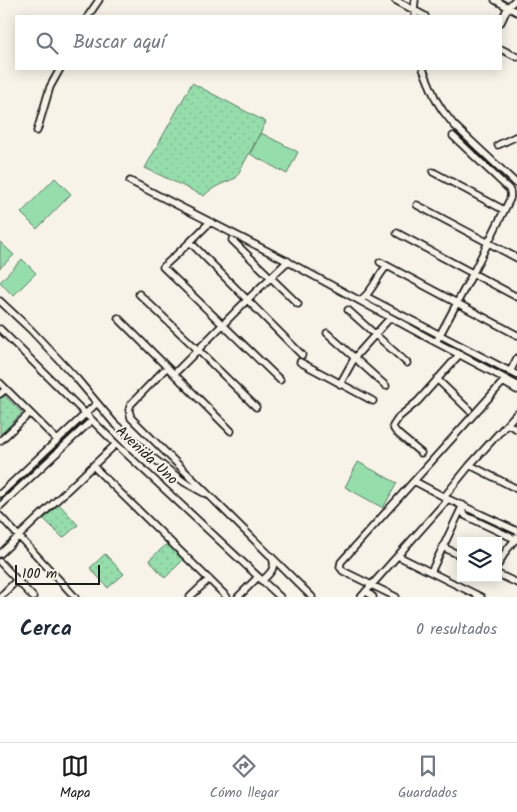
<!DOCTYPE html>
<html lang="es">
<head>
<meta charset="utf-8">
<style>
  body { margin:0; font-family:Kalam,sans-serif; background:#f2f2f3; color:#1f2937 }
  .controls { position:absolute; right:15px; bottom:15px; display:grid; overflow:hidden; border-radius:0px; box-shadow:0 2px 12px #0003 }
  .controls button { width:45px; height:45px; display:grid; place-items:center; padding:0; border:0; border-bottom:1px solid #e0e1e3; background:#fff; color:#1f2937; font:25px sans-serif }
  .scale { position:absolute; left:15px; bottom:12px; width:85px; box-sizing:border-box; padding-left:5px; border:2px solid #1c1c1c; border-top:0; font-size:14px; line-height:18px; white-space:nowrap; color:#1c1c1c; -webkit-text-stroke:4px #f7f3e8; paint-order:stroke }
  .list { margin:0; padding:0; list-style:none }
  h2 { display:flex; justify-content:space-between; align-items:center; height:65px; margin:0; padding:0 20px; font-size:21px }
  h2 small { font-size:16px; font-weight:400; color:#747a83 }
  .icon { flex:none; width:28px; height:28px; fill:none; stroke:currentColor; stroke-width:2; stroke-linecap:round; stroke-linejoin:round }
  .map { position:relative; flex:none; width:517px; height:597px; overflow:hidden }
  .search { position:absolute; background:#fff; box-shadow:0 2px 12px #0003; left:15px; right:15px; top:15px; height:55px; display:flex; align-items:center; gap:12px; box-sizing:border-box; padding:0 18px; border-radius:0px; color:#747a83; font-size:19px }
  .sheet { height:145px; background:#fff }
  nav { display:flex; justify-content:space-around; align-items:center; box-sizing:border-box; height:70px; border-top:1px solid #e0e1e3; background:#fff; font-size:14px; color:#747a83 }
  nav a { display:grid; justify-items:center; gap:2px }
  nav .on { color:#1c1c1c }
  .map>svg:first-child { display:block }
  .grass { fill:url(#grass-dots); stroke:#597c64 }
  .pitch { fill:#96ddac; stroke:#597c64 }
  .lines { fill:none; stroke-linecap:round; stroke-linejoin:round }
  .minor-casing { stroke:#1c1c1c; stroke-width:9 }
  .minor { stroke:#f7f3e8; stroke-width:5.5 }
  .labels { text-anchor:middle; stroke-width:4; stroke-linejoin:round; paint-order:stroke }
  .street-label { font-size:15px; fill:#1c1c1c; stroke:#f7f3e8 }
</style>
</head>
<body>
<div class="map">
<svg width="517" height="597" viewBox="0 0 517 597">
  <defs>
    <pattern id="grass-dots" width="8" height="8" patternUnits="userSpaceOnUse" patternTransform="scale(1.25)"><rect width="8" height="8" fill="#96ddac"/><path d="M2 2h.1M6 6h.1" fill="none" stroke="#81bd93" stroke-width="1.8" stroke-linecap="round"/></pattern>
  </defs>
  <rect width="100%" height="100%" fill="#f7f3e8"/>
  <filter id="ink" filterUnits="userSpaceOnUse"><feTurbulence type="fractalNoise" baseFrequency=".02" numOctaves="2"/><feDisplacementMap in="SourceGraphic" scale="10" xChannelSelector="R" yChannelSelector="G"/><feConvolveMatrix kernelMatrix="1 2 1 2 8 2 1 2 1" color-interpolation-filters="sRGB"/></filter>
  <g filter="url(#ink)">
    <path class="grass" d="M 192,83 L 266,122 L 236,178 C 224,183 212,187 204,196 L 145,168 Z
      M 4,395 L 22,413 L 0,435 L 0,398 Z
      M 82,421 L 84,423 L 0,502 L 0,498 Z
      M 59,504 L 78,525 L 63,538 L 44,519 Z
      M 167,544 L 183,560 L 165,578 L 149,560 Z
      M 105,554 L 124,574 L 108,588 L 90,568 Z"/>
    <path class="pitch" d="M 261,133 L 298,152 L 287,174 L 250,154 Z
      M 55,178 L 71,194 L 37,229 L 21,213 Z
      M 0,242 L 14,255 L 0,268 Z
      M 22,259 L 36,273 L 13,296 L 0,282 Z
      M 358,462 L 397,483 L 383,508 L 345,487 Z"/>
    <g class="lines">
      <defs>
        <path id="minor" d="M 395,0 L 425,16
          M 415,0 L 414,10 L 415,16
          M 495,0 L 517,12
          M 88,16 L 99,0
          M 501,22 L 508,7 L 515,0
          M 501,49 L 517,57
          M 423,69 L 436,100 L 443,111 L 454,125 L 517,184
          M 37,131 L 50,87 L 60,69
          M 498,145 L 517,136
          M 433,172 L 504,210
          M 130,181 L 283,259 L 430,339 L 517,385
          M 417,205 L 517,258
          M 210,222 L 190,242 L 163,267 L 280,380
          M 397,233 L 517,297
          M 232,240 L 298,304
          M 190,242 L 302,355
          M 380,262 L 517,335
          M 139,294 L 198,350 L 256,407
          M 365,296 L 517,375
          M 363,298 C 374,289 377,276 387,266
          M 0,301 L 31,330 L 77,379 L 114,423 L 152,457 L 184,482 L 204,493
          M 348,310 L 407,363
          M 118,318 L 231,431
          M 0,329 L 116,444 L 280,597
          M 327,333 L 386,386
          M 436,342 L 473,273 L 510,199 C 511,195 511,192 509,189 L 453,136
          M 300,362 L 373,401
          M 167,367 L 131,404 L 129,410 L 131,418 L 312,597
          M 510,372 L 517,358
          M 174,374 L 247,300 L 288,261
          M 437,379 L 469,410
          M 0,383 L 57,440
          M 340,384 L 355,357 L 390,318
          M 0,394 L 6,389
          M 507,424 L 517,429
          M 0,441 L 30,413
          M 421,453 L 397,433 L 394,429 L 393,426 L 399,417 L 418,401 L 459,355
          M 470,465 L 517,489
          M 93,466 L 227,597
          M 414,481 L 448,499 L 517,531
          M 0,494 L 97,403
          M 444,497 L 470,465 L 517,413
          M 0,506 L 92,420
          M 461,510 L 466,516 L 517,540
          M 0,516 L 75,597
          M 443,547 L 461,556
          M 0,554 L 116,444
          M 398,556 L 481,597
          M 0,562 L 33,597
          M 498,565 L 506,551 L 517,537
          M 431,572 L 463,505
          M 498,574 L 517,583
          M 262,581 C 269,574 277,568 272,558
          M 366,591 L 373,597
          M 0,597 L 17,580
          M 190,597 L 209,579
          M 238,597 L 258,577
          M 361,597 L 448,499
          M 396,597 L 343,571 L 340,567 L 341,562 L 503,382 L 517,390"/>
      </defs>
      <use href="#minor" class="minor-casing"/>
      <use href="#minor" class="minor"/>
    </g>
  </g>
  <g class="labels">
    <g class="street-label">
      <text transform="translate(147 455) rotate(43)" y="5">Avenida Uno</text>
    </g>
  </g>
</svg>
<div class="controls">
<button><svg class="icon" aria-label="layers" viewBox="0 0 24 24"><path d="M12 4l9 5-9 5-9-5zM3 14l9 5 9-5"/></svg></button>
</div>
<div class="scale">100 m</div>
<div class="search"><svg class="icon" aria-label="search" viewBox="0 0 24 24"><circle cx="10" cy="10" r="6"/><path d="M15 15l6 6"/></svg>Buscar aquí</div>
</div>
<section class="sheet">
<h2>Cerca<small>0 resultados</small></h2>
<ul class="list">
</ul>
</section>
<nav>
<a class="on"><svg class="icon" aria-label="map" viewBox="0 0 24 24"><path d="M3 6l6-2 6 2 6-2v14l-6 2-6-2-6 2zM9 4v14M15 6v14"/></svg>Mapa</a>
<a><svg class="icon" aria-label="directions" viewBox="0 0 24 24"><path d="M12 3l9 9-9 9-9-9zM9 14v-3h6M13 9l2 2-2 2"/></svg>Cómo llegar</a>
<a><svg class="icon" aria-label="saved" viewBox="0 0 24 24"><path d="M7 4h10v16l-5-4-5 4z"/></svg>Guardados</a>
</nav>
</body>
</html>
